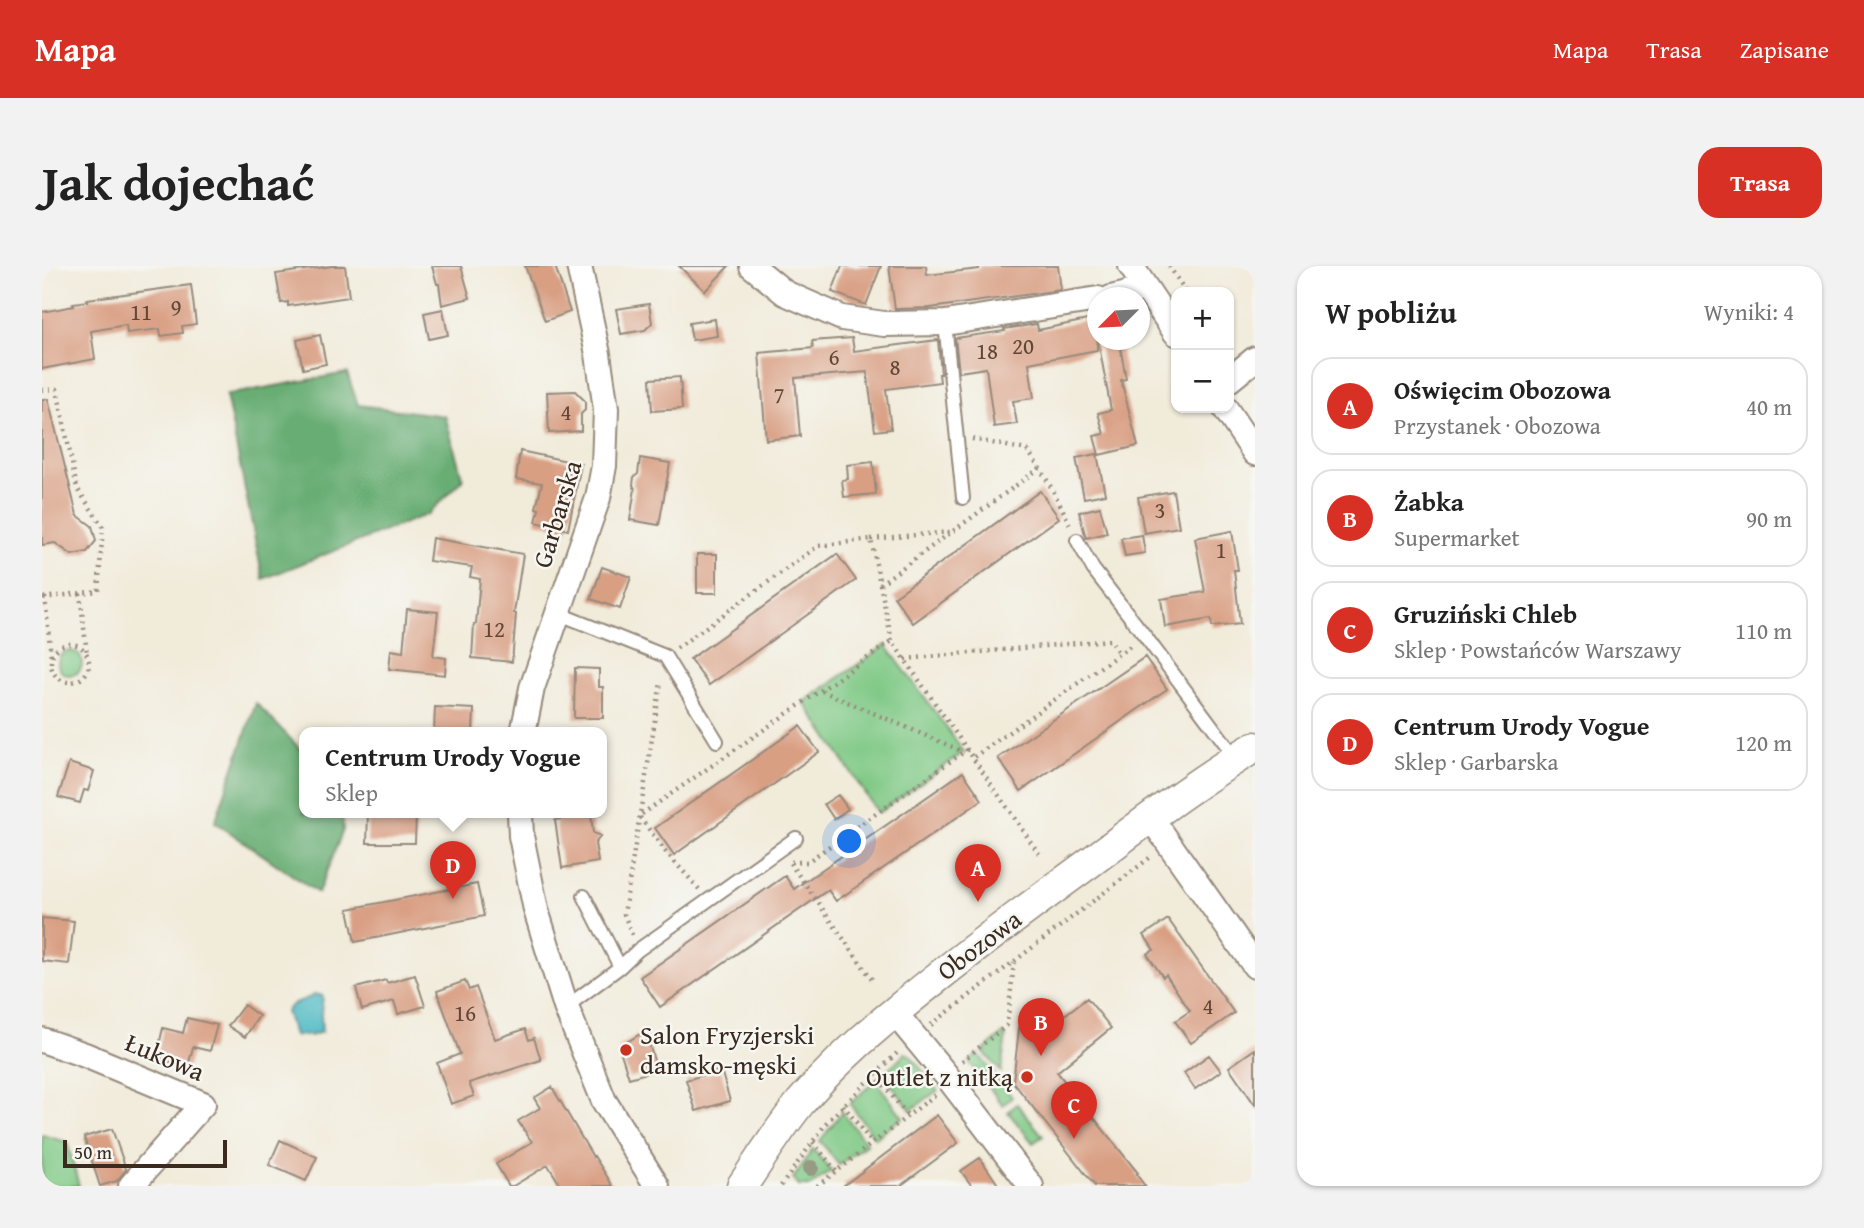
<!DOCTYPE html>
<html lang="pl">
<head>
<meta charset="utf-8">
<style>
  body { margin:0; font-family:"Gentium Book Plus",serif; background:#f2f2f2; color:#222 }
  .controls { position:absolute; right:21px; top:21px; display:grid; overflow:hidden; border-radius:14px; box-shadow:0 2px 5px #0004 }
  .controls button { width:63px; height:63px; display:grid; place-items:center; padding:0; border:0; border-bottom:2px solid #e0e0e0; background:#fff; color:#222; font:35px sans-serif }
  .compass { position:absolute; left:1045px; top:21px; width:63px; height:63px; border-radius:50%; background:#fff; box-shadow:0 2px 5px #0004; rotate:246deg }
  .scale { position:absolute; left:21px; bottom:18px; width:164px; box-sizing:border-box; padding-left:7px; border:4px solid #3b2a1e; border-top:0; font-size:19px; line-height:24px; white-space:nowrap; color:#3b2a1e; -webkit-text-stroke:5px #f6f6f2; paint-order:stroke }
  .you { position:absolute; left:808px; top:576px; width:24px; height:24px; margin:-18px; border:5px solid #fff; border-radius:50%; background:#1a73e8; box-shadow:0 0 0 10px #1a73e833 }
  .badge { display:grid; place-items:center; width:46px; height:46px; border-radius:50%; background:#d93025; color:#fff; font-size:23px; font-weight:700 }
  .pin { position:absolute; translate:-50% -58px; filter:drop-shadow(0 2px 4px #0008) }
  .pin::after { content:''; position:absolute; top:37px; width:24px; height:21px; background:inherit; clip-path:polygon(0 0,100% 0,50% 100%) }
  .popup { position:absolute; left:257px; top:461px; width:308px; height:91px; box-sizing:border-box; display:grid; place-content:center; border-radius:14px; background:#fff; filter:drop-shadow(0 2px 5px #0005); font-size:23px; white-space:nowrap; color:#767676 }
  .popup b { font-size:26px; color:#222 }
  .popup::after { content:''; position:absolute; left:50%; top:100%; margin-left:-14px; border:14px solid transparent; border-top-color:#fff }
  .list { margin:0; padding:0; list-style:none }
  h2 { display:flex; justify-content:space-between; align-items:center; height:91px; margin:0; padding:0 28px; font-size:30px }
  h2 small { font-size:23px; font-weight:400; color:#767676 }
  .list li { display:grid; grid-template-columns:46px 1fr auto; gap:21px; align-items:center; box-sizing:border-box; height:98px; margin:0 14px 14px; padding:0 14px; border:2px solid #e0e0e0; border-radius:21px }
  .list b { display:block; font-size:26px; white-space:nowrap }
  .list p { margin:0; font-size:23px; white-space:nowrap; color:#767676 }
  .list em { font-size:23px; font-style:normal; color:#767676 }
  .map { position:relative; flex:none; width:1213px; height:920px; overflow:hidden; border-radius:21px }
  header { display:flex; align-items:center; gap:42px; box-sizing:border-box; height:98px; padding:0 35px; background:#d93025; color:#fff }
  header strong { font-size:33px }
  nav { display:flex; gap:38px; margin-inline-start:auto; font-size:24px }
  .intro { display:flex; align-items:center; justify-content:space-between; box-sizing:border-box; height:168px; padding:0 42px }
  h1 { margin:0; font-size:49px }
  .button { padding:18px 32px; border-radius:21px; background:#d93025; color:#fff; font-size:24px; font-weight:700 }
  main { display:flex; gap:42px; padding:0 42px }
  aside { flex:1; background:#fff; border-radius:21px; box-shadow:0 2px 5px #0004 }
  .map>svg:first-child { display:block }
  .green { fill:#80c986; stroke:#5e7a52; stroke-width:2 }
  .forest { fill:#68ad73; stroke:#526c48; stroke-width:2 }
  .water { fill:#49b7c2; stroke:#427070; stroke-width:2 }
  .building { fill:#d99f83 }
  .lines { fill:none; stroke-linecap:round; stroke-linejoin:round }
  .service-casing { stroke:#968a7c; stroke-width:16 }
  .minor-casing { stroke:#968a7c; stroke-width:28 }
  .tertiary-casing { stroke:#968a7c; stroke-width:33 }
  .path { stroke:#968a7c; stroke-width:4.5; stroke-dasharray:2 5; stroke-linecap:butt }
  .service { stroke:#fff; stroke-width:12 }
  .minor { stroke:#fff; stroke-width:24 }
  .tertiary { stroke:#fff; stroke-width:30 }
  .tree { fill:#989b84 }
  .poi-dot { fill:#c8321e; stroke:#f6f6f2; stroke-width:2.5 }
  .labels { text-anchor:middle; stroke-width:5; stroke-linejoin:round; paint-order:stroke }
  .number-label { font-size:23px; fill:#624737 }
  .street-label { font-size:26px; fill:#3b2a1e; stroke:#f6f6f2 }
  .poi-label { font-size:26px; fill:#3b2a1e; stroke:#f6f6f2; text-anchor:start }
</style>
</head>
<body>
<header>
<strong>Mapa</strong>
<nav><a>Mapa</a><a>Trasa</a><a>Zapisane</a></nav>
</header>
<div class="intro"><h1>Jak dojechać</h1><a class="button">Trasa</a></div>
<main>
<div class="map">
<svg width="1213" height="920" viewBox="0 0 1213 920">
  <rect width="100%" height="100%" fill="#f6f6f2"/>
  <filter id="ink" filterUnits="userSpaceOnUse"><feTurbulence type="fractalNoise" baseFrequency=".0143" numOctaves="2"/><feDisplacementMap in="SourceGraphic" scale="14" xChannelSelector="R" yChannelSelector="G"/><feConvolveMatrix kernelMatrix="1 2 1 2 8 2 1 2 1" color-interpolation-filters="sRGB"/></filter>
  <filter id="wash" filterUnits="userSpaceOnUse"><feTurbulence type="fractalNoise" baseFrequency=".00686" numOctaves="4" result="noise"/><feDisplacementMap in="SourceGraphic" scale="28" xChannelSelector="R" yChannelSelector="G"/><feGaussianBlur stdDeviation="1.57" result="paint"/><feColorMatrix in="noise" values="0 0 0 0 0 0 0 0 0 0 0 0 0 0 0 0 0 1.4 0 .05"/><feComposite in="paint" operator="in"/></filter>
  <g filter="url(#wash)">
    <rect width="100%" height="100%" fill="#f1ebda"/>
    <path class="green" d="M 844,379 L 922,486 L 836,547 L 762,436 Z
      M16 397a12 12 0 1 1 24 0a12 12 0 1 1-24 0Z
      M 961,768 L 964,770 L 959,806 L 941,785 Z
      M 863,787 L 868,789 L 896,824 L 869,844 L 841,808 Z
      M 936,788 L 970,831 L 961,839 L 927,796 Z
      M 833,814 L 861,851 L 833,872 L 808,838 Z
      M 975,838 L 1001,870 L 991,877 L 966,846 Z
      M 800,846 L 825,878 L 797,899 L 778,875 Z
      M 0,869 L 25,876 L 37,920 L 0,920 Z
      M 771,883 L 789,905 L 768,920 L 757,920 L 751,913 Z"/>
    <path class="forest" d="M 305,107 L 316,139 L 403,150 L 421,214 L 386,248 L 221,313 L 184,129 Z
      M 214,437 L 262,487 L 262,547 L 300,547 L 301,564 L 276,627 L 173,556 Z"/>
    <path class="water" d="M 273,728 L 281,730 L 279,749 L 280,766 L 267,770 L 252,769 L 244,746 C 249,735 262,736 273,728 Z"/>
    <g id="blocks">
      <path class="building" d="M 290,0 L 303,0 L 307,31 L 246,40 L 246,36 L 239,37 L 234,8 Z
        M 390,0 L 419,0 L 428,32 L 400,39 L 397,18 L 395,18 Z
        M 483,0 L 513,0 L 528,46 L 503,55 Z
        M 637,0 L 687,0 L 663,25 Z
        M 800,0 L 839,0 L 824,39 L 790,26 Z
        M 847,0 L 884,0 L 885,9 L 937,3 L 937,0 L 1016,0 L 1019,24 L 888,42 L 853,43 Z
        M 149,19 L 154,58 L 140,60 L 141,67 L 119,70 L 118,63 L 85,67 L 84,59 L 49,65 L 53,93 L 0,103 L 0,46 L 32,40 L 31,37 L 46,35 L 45,33 Z
        M 607,38 L 610,57 L 603,64 L 579,68 L 574,43 Z
        M 401,43 L 406,69 L 387,73 L 382,47 Z
        M 1055,52 L 1055,84 L 987,97 L 992,132 L 971,135 L 975,158 L 952,161 L 944,102 L 917,106 L 913,72 L 963,65 L 962,63 L 995,58 L 996,64 Z
        M 673,53 L 675,70 L 650,74 L 647,57 Z
        M 278,69 L 284,98 L 261,103 L 255,74 Z
        M 810,72 L 812,85 L 896,74 L 899,108 L 897,108 L 898,116 L 844,123 L 849,163 L 833,165 L 825,106 L 753,112 L 758,170 L 724,174 L 717,87 L 771,82 L 770,75 Z
        M 1056,74 L 1077,74 L 1084,113 L 1079,114 L 1096,180 L 1057,189 L 1052,170 L 1062,168 L 1056,147 L 1069,144 Z
        M 638,111 L 640,143 L 610,145 L 608,113 Z
        M 533,125 L 543,135 L 543,144 L 539,148 L 539,165 L 507,167 L 505,126 Z
        M 0,133 L 6,133 L 35,249 L 50,260 L 54,275 L 45,286 L 30,289 L 13,277 L 0,279 Z
        M 478,185 L 539,198 L 526,264 L 494,256 L 497,243 L 494,242 L 500,217 L 474,213 Z
        M 1055,188 L 1063,228 L 1042,232 L 1034,192 Z
        M 598,192 L 628,197 L 617,259 L 588,254 L 593,223 L 591,219 L 592,211 L 596,208 Z
        M 831,196 L 834,228 L 802,231 L 800,214 L 806,213 L 805,199 Z
        M 998,225 L 1017,252 L 871,357 L 852,331 Z
        M 1131,225 L 1137,261 L 1102,267 L 1096,231 Z
        M 1058,241 L 1065,267 L 1044,272 L 1037,246 Z
        M 1190,265 L 1196,304 L 1192,304 L 1198,358 L 1170,361 L 1169,353 L 1123,361 L 1119,333 L 1163,326 L 1153,272 Z
        M 1100,269 L 1103,287 L 1083,290 L 1079,272 Z
        M 390,272 L 481,288 L 472,347 L 474,348 L 470,396 L 430,392 L 432,358 L 434,358 L 438,313 L 428,311 L 430,301 L 387,295 Z
        M 655,288 L 675,288 L 675,327 L 655,327 Z
        M 795,288 L 814,314 L 667,419 L 648,393 Z
        M 560,301 L 589,311 L 578,343 L 549,333 Z
        M 365,343 L 396,346 L 391,390 L 404,392 L 403,409 L 347,403 L 349,384 L 361,386 Z
        M 1103,391 L 1125,423 L 979,525 L 956,492 Z
        M 533,402 L 557,403 L 557,421 L 561,421 L 561,452 L 532,452 Z
        M 393,441 L 432,443 L 431,467 L 392,467 Z
        M 758,460 L 777,486 L 632,589 L 613,562 Z
        M 27,497 L 52,505 L 46,525 L 42,524 L 38,537 L 16,531 Z
        M 921,506 L 940,534 L 794,635 L 786,624 L 618,741 L 598,711 L 743,610 L 752,623 Z
        M 796,529 L 806,543 L 792,553 L 782,538 Z
        M 326,547 L 374,547 L 373,577 L 325,577 Z
        M 549,548 L 551,567 L 559,570 L 553,577 L 556,596 L 520,602 L 513,554 Z
        M 435,618 L 442,650 L 313,676 L 306,643 Z
        M 0,652 L 32,655 L 27,698 L 0,695 Z
        M 1126,653 L 1192,747 L 1149,777 L 1133,755 L 1148,745 L 1124,709 L 1121,711 L 1105,688 L 1112,684 L 1102,669 Z
        M 373,709 L 383,740 L 356,748 L 352,735 L 320,744 L 314,722 L 344,714 L 345,717 Z
        M 423,715 L 427,724 L 434,721 L 453,773 L 483,763 L 487,774 L 492,772 L 499,794 L 427,817 L 432,830 L 409,838 L 395,797 L 418,788 L 395,725 Z
        M 1045,732 L 1069,762 L 1015,806 L 1096,907 L 1094,908 L 1103,920 L 1053,920 L 971,816 L 978,754 L 984,755 L 993,748 L 1020,751 Z
        M 202,739 L 217,750 L 203,771 L 186,760 Z
        M 145,752 L 175,759 L 168,785 L 151,781 L 146,801 L 114,792 L 121,762 L 141,767 Z
        M 603,765 L 615,804 L 587,812 L 577,781 Z
        M 1213,783 L 1213,839 L 1187,801 Z
        M 1167,789 L 1179,805 L 1153,823 L 1142,807 Z
        M 679,804 L 688,835 L 654,845 L 644,814 Z
        M 510,821 L 551,891 L 552,890 L 571,920 L 519,920 L 506,899 L 471,920 L 467,920 L 454,898 L 490,876 L 476,855 L 498,842 L 492,832 Z
        M 895,849 L 916,877 L 858,920 L 801,920 Z
        M 70,863 L 84,903 L 75,915 L 58,920 L 42,871 Z
        M 238,874 L 275,891 L 264,915 L 227,899 Z
        M 938,892 L 957,920 L 930,920 L 919,905 Z"/>
    </g>
  </g>
  <g filter="url(#ink)">
    <use href="#blocks" fill-opacity="0" stroke="#968a7c" stroke-width="2"/>
    <g class="lines">
      <defs>
        <path id="service" d="M 903,57 L 921,232
          M 1035,274 L 1051,303 L 1103,370 L 1194,492
          M 515,347 L 623,390 L 675,475
          M 542,630 L 578,701
          M 524,741 L 578,701 L 596,684 L 754,572"/>
        <path id="minor" d="M 710,0 L 743,27 L 800,52 L 842,58 L 903,57 L 1056,33
          M 1089,0 L 1134,67
          M 1069,32 L 1082,29 L 1103,21
          M 1187,114 L 1213,93
          M 1183,142 L 1213,187
          M 481,467 L 490,422 L 556,232 L 562,200 L 564,143 L 556,88 L 537,0
          M 478,547 L 479,570 L 494,644 L 524,741 L 562,835 L 615,920
          M 1109,552 L 1213,700
          M 852,746 L 904,809 L 989,920
          M 0,774 L 43,789 L 161,838 L 89,920"/>
        <path id="tertiary" d="M 700,920 C 719,892 737,863 758,837 C 787,803 819,773 854,745 C 914,695 976,649 1039,603 C 1096,561 1152,517 1213,481"/>
      </defs>
      <use href="#service" class="service-casing"/>
      <use href="#minor" class="minor-casing"/>
      <use href="#tertiary" class="tertiary-casing"/>
      <path class="path" d="M 1127,0 L 1144,26
        M 0,124 L 15,123 L 35,222 L 61,261 L 56,325 L 0,332
        M 930,173 L 985,184 C 1003,208 1016,233 1029,261
        M 829,273 L 908,266
        M 838,318 L 850,375 L 1000,592
        M 38,327 L 45,388
        M 3,331 L 9,390
        M9 397a19 19 0 1 1 38 0a19 19 0 1 1-38 0Z
        M 635,382 L 776,280 L 829,273 L 838,318 L 998,202
        M 863,393 L 1068,374 L 1077,388
        M 780,425 L 922,486
        M 932,491 L 1091,378
        M 749,596 L 765,596 L 926,483
        M 748,597 L 832,716
        M 657,623 L 623,585 L 597,550 L 850,375
        M 590,669 L 582,648 L 619,416
        M 889,759 L 1110,590
        M 920,795 L 965,759 L 972,697
        M 833,808 L 866,850
        M 801,839 L 830,877
        M 771,876 L 794,905
        M 739,920 L 785,856 L 858,784
        M 775,920 L 893,829"/>
      <use href="#service" class="service"/>
      <use href="#minor" class="minor"/>
      <use href="#tertiary" class="tertiary"/>
    </g>
    <circle class="tree" cx="769" cy="902" r="8"/>
  </g>
  <g class="poi-dot">
    <circle cx="584" cy="784" r="7"/>
    <circle cx="985" cy="811" r="7"/>
  </g>
  <g class="labels">
    <g class="number-label">
      <text x="134" y="49">9</text>
      <text x="99" y="54">11</text>
      <text x="981" y="88">20</text>
      <text x="945" y="93">18</text>
      <text x="792" y="99">6</text>
      <text x="853" y="109">8</text>
      <text x="737" y="137">7</text>
      <text x="524" y="154">4</text>
      <text x="1118" y="252">3</text>
      <text x="1179" y="292">1</text>
      <text x="452" y="371">12</text>
      <text x="1166" y="748">4</text>
      <text x="423" y="755">16</text>
    </g>
    <g class="street-label">
      <text transform="translate(515 248) rotate(-73)" y="9">Garbarska</text>
      <text transform="translate(937 679) rotate(-37)" y="9">Obozowa</text>
      <text transform="translate(123 791) rotate(23)" y="9">Łukowa</text>
    </g>
    <g class="poi-label">
      <text x="598" y="778">Salon Fryzjerski<tspan x="598" dy="30">damsko-męski</tspan></text>
      <text x="971" y="820" text-anchor="end">Outlet z nitką</text>
    </g>
  </g>
</svg>
<div class="controls">
<button>+</button>
<button>−</button>
</div>
<svg class="compass" viewBox="-18 -18 36 36"><path d="M0-13l5 13h-10z" fill="#e53935"/><path d="M0 13l5-13h-10z" fill="#767676"/></svg>
<div class="scale">50 m</div>
<div class="you"></div>
<div class="pin badge" style="left:936px;top:636px">A</div>
<div class="pin badge" style="left:999px;top:790px">B</div>
<div class="pin badge" style="left:1032px;top:873px">C</div>
<div class="pin badge" style="left:411px;top:633px">D</div>
<div class="popup"><b>Centrum Urody Vogue</b>Sklep</div>
</div>
<aside>
<h2>W pobliżu<small>Wyniki: 4</small></h2>
<ul class="list">
<li><span class="badge">A</span><div><b>Oświęcim Obozowa</b><p>Przystanek · Obozowa</p></div><em>40 m</em></li>
<li><span class="badge">B</span><div><b>Żabka</b><p>Supermarket</p></div><em>90 m</em></li>
<li><span class="badge">C</span><div><b>Gruziński Chleb</b><p>Sklep · Powstańców Warszawy</p></div><em>110 m</em></li>
<li><span class="badge">D</span><div><b>Centrum Urody Vogue</b><p>Sklep · Garbarska</p></div><em>120 m</em></li>
</ul>
</aside>
</main>
</body>
</html>
